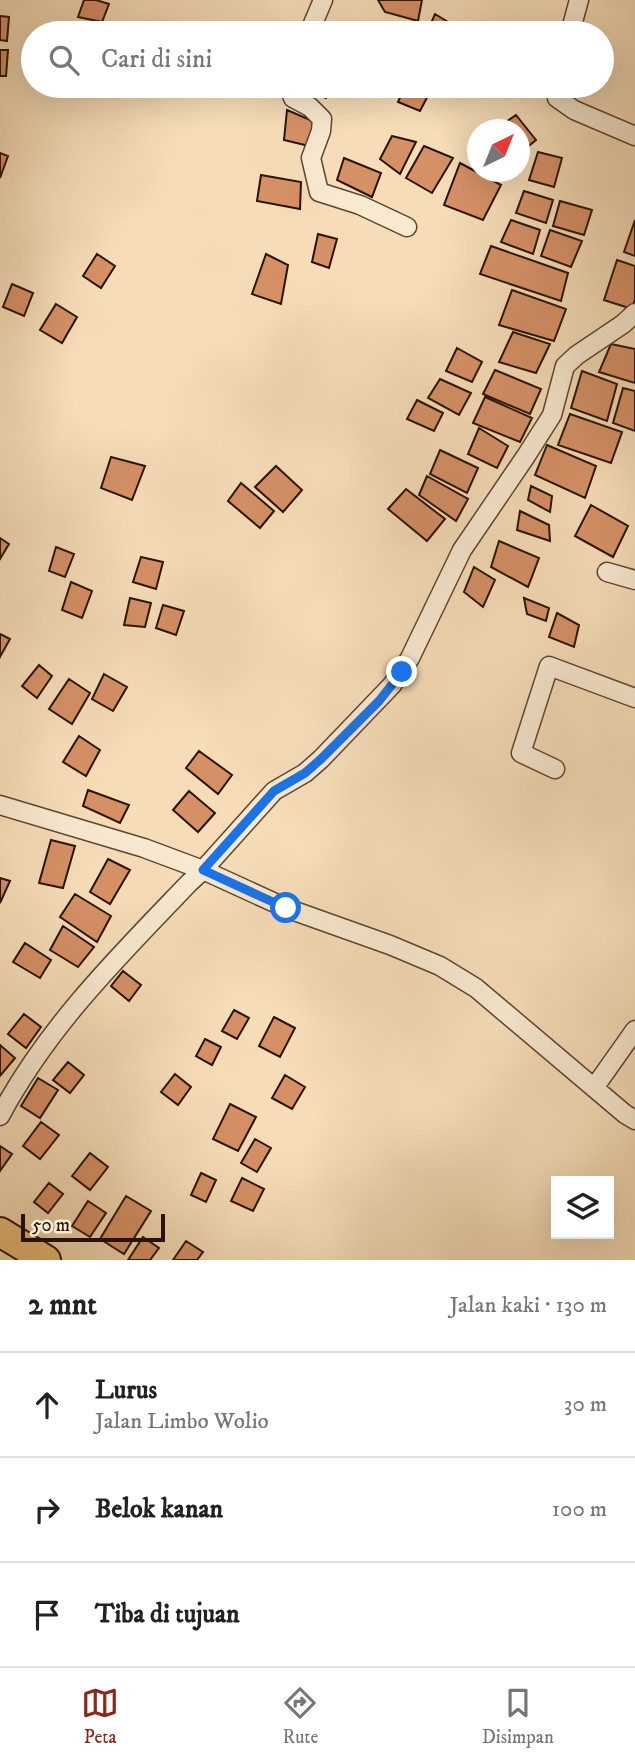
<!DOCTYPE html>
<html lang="id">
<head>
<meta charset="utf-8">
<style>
  body { margin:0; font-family:"IM FELL DW Pica",serif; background:#f2f2f2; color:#222 }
  .controls { position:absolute; right:21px; bottom:21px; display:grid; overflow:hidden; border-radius:0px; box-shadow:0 7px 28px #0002 }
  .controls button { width:63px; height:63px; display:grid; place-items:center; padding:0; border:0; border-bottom:2px solid #e0e0e0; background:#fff; color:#222; font:35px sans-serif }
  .compass { position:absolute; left:467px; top:119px; width:63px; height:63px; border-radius:50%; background:#fff; box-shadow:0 7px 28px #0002; rotate:43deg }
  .scale { position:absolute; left:21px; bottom:18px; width:144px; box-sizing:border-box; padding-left:7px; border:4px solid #281306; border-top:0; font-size:19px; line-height:24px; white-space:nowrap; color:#281306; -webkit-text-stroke:5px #f9e9d1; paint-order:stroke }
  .stop { position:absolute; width:21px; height:21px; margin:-16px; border:5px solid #1a73e8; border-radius:50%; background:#fff }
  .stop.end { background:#1a73e8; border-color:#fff; box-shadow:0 2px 7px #0008 }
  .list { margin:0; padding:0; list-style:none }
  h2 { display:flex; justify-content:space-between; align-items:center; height:91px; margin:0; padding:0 28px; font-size:30px }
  h2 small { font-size:23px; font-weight:400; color:#767676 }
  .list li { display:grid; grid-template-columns:46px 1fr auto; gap:21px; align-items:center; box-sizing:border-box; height:105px; padding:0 28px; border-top:2px solid #e0e0e0 }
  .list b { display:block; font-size:26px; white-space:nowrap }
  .list p { margin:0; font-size:23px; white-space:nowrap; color:#767676 }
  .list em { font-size:23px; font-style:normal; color:#767676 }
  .icon { flex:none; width:38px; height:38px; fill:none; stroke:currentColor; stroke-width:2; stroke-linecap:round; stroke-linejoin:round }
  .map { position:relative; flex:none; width:635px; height:1260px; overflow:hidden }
  .search { position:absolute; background:#fff; box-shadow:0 7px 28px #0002; left:21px; right:21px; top:21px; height:77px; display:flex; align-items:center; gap:18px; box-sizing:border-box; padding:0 24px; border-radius:38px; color:#767676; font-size:26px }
  .sheet { height:406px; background:#fff }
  nav { display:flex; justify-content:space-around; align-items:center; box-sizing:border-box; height:98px; border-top:2px solid #e0e0e0; background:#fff; font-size:19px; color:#767676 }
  nav a { display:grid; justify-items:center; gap:4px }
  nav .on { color:#8f2418 }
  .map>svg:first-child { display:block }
  .building { fill:#d69066; stroke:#281306; stroke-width:2 }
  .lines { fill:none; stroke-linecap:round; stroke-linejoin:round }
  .minor-casing { stroke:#5c4632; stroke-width:21 }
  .trunk-casing { stroke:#281306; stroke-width:32 }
  .minor { stroke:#f9e9d1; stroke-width:18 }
  .trunk { stroke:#ebbe7c; stroke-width:28 }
  .route { stroke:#1a73e8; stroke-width:9 }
</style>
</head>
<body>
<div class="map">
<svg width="635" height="1260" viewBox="0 0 635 1260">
  <rect width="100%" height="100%" fill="#f6ddb8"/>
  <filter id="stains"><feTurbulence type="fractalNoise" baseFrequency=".00286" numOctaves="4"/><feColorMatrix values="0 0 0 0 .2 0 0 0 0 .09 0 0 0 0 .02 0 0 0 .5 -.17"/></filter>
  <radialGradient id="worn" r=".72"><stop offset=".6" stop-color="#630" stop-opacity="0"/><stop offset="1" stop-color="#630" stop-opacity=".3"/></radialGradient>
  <path class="building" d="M 84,0 L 96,0 L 109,4 L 102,22 L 78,17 Z
    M 378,0 L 422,0 L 418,21 L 385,12 Z
    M 435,14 L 458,28 L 455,33 L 427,33 Z
    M 0,16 L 9,17 L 7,41 L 0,40 Z
    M 116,30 L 144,30 L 144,33 L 116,33 Z
    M 0,50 L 8,50 L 6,76 L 0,76 Z
    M 300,86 L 331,86 L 326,98 L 299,88 Z
    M 352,86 L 380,86 L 377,94 Z
    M 405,86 L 433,86 L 420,111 L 398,102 Z
    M 491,86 L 524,86 L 522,94 Z
    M 287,110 L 315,122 L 309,146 L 284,140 Z
    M 516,115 L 536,140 L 520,153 L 520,130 L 494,130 Z
    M 392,136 L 416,142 L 400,174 L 380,159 Z
    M 424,146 L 453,158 L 432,193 L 406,178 Z
    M 538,152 L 562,158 L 554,187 L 529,180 Z
    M 0,153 L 8,156 L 0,178 Z
    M 344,158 L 381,173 L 372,197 L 337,180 Z
    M 460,163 L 501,185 L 483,220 L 444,205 Z
    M 487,172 L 510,172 L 504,180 Z
    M 261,175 L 301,182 L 300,209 L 257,201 Z
    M 524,191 L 553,200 L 546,223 L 516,213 Z
    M 560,201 L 592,210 L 584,235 L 553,226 Z
    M 511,220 L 540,230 L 533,254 L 501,242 Z
    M 635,220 L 635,256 L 624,252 Z
    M 550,230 L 582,241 L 571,267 L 541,256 Z
    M 318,234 L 337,239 L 329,268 L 312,262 Z
    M 491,246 L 568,273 L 561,301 L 480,274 Z
    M 97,254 L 115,266 L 101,288 L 83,276 Z
    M 266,254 L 288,265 L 281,304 L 252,294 Z
    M 617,260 L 635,266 L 635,299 L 632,309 L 604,300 Z
    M 12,284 L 33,293 L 24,316 L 3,307 Z
    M 512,290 L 566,309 L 554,341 L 499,325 Z
    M 56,304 L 77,317 L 62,343 L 40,330 Z
    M 513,332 L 550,344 L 536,373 L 499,362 Z
    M 611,344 L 635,349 L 635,383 L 599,372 Z
    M 457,348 L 482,362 L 472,382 L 446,371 Z
    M 495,370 L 541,389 L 530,414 L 483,394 Z
    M 582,371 L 617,384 L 607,421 L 571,408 Z
    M 440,379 L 471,393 L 459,415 L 428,398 Z
    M 623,388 L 635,391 L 635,431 L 613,423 Z
    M 485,397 L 532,418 L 520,442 L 473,423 Z
    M 417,400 L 443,413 L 434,431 L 407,419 Z
    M 570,414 L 622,432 L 611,463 L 558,445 Z
    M 479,428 L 508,446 L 497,468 L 468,454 Z
    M 547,445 L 596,466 L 585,498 L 535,475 Z
    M 440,450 L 478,468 L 467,493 L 430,474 Z
    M 111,457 L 145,466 L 132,500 L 101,488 Z
    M 276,466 L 302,490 L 283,512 L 255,487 Z
    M 427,476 L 468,499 L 456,521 L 419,495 Z
    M 241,483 L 274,511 L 260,528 L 228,501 Z
    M 531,486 L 552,496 L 550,512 L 528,500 Z
    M 406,489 L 445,519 L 427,541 L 388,509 Z
    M 591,505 L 628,526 L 613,557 L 575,536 Z
    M 520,511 L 549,525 L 550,541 L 517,530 Z
    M 0,538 L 9,544 L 0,559 Z
    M 499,541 L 539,558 L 528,587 L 491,567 Z
    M 56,547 L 74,554 L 65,577 L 49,571 Z
    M 141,557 L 163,562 L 156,589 L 133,582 Z
    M 474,567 L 495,580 L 483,607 L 464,592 Z
    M 71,582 L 92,591 L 82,618 L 62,610 Z
    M 130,598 L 151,603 L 145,627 L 124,625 Z
    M 524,598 L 549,608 L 546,621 L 527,614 Z
    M 163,605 L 184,611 L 176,635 L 156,628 Z
    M 557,613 L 579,625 L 574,647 L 549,637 Z
    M 0,634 L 10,639 L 0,657 Z
    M 39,665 L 52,676 L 37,698 L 22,686 Z
    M 104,674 L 127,687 L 113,711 L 92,699 Z
    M 69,679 L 90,693 L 72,724 L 49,709 Z
    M 79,736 L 100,750 L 86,776 L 63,762 Z
    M 199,751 L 232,775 L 218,794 L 186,768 Z
    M 88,790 L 129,805 L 120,823 L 83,806 Z
    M 189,791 L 215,813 L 198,832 L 173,810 Z
    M 51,840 L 75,846 L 63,888 L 39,883 Z
    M 108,859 L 130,870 L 110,904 L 90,892 Z
    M 0,878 L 10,881 L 0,903 Z
    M 75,894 L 111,916 L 97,942 L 60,917 Z
    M 63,926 L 94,947 L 78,967 L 50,950 Z
    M 25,943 L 51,960 L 40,978 L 13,962 Z
    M 123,971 L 141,985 L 129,1001 L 111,986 Z
    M 234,1010 L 249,1018 L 237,1039 L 222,1031 Z
    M 24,1014 L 41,1027 L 26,1048 L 8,1034 Z
    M 274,1017 L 295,1028 L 280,1057 L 259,1046 Z
    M 205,1039 L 221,1047 L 212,1065 L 196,1056 Z
    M 0,1045 L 15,1058 L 0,1076 Z
    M 68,1062 L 84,1075 L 70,1093 L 53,1080 Z
    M 175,1074 L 191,1087 L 178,1105 L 161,1092 Z
    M 285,1075 L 305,1087 L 292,1109 L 272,1098 Z
    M 38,1078 L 58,1090 L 40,1118 L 21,1106 Z
    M 230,1104 L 256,1117 L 238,1151 L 213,1139 Z
    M 41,1122 L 59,1135 L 40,1159 L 23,1146 Z
    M 255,1139 L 271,1148 L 257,1172 L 241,1163 Z
    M 0,1146 L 12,1154 L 0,1171 Z
    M 90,1153 L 108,1167 L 90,1190 L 72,1176 Z
    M 201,1173 L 216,1180 L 206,1202 L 191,1195 Z
    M 242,1178 L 264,1189 L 253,1211 L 231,1201 Z
    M 49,1183 L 63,1194 L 48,1213 L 34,1202 Z
    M 126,1196 L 151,1211 L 124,1254 L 100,1239 Z
    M 88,1201 L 106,1213 L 90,1237 L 72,1226 Z
    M 143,1237 L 159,1248 L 150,1260 L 128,1260 Z
    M 186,1241 L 203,1252 L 197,1260 L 173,1260 Z"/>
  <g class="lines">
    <defs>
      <path id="minor" d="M 309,33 L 323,0
        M 570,33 L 579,0
        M 289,86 L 293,98 L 310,107 L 322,119 L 321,131 L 311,158 L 319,192 L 360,205 L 407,227
        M 556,86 L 557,98 L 574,110 L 635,136
        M 607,572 L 635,580
        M 555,769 L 521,753 L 549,666 L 635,698
        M 0,805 L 144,848 L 203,870 L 286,908 L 390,945 L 440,966 L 476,988 L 625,1114 L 635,1120
        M 594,1088 L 635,1030
        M 0,1116 C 48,1026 119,956 189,883 L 203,870 L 274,791 L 305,773 L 321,759 L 392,685 L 410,658 L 462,550 L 526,456 L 552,415 L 565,366 L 577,355 L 623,324 L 635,313"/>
      <path id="trunk" d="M 0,1232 L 46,1260"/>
    </defs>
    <use href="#minor" class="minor-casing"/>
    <use href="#trunk" class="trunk-casing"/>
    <use href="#minor" class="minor"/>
    <use href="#trunk" class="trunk"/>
  </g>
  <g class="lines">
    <path class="route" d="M 286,908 L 203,870 L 274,791 L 305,773 L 321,759 L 379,701 L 402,672"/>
  </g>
  <rect width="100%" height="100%" filter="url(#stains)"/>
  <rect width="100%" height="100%" fill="url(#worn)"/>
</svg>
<div class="controls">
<button><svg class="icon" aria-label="layers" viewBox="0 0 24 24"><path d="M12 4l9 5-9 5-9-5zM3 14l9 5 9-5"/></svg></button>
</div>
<svg class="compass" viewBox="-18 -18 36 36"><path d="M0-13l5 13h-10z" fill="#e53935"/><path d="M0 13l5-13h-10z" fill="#767676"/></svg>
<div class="scale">50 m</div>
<div class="stop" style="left:286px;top:908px"></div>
<div class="stop end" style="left:402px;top:672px"></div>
<div class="search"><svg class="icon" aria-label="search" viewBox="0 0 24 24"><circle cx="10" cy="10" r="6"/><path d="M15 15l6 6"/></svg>Cari di sini</div>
</div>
<section class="sheet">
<h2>2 mnt<small>Jalan kaki · 130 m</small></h2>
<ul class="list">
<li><svg class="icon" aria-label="ahead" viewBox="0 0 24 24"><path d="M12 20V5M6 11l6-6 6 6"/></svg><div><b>Lurus</b><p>Jalan Limbo Wolio</p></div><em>30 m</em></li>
<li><svg class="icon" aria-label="right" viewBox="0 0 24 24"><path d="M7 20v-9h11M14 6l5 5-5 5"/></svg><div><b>Belok kanan</b></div><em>100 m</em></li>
<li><svg class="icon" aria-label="arrive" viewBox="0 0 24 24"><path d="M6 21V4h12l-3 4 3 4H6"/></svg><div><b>Tiba di tujuan</b></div></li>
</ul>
</section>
<nav>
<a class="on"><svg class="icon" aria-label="map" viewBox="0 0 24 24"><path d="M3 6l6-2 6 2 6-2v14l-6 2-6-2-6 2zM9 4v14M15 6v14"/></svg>Peta</a>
<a><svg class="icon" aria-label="directions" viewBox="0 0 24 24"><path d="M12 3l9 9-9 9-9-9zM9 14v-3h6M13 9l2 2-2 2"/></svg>Rute</a>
<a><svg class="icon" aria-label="saved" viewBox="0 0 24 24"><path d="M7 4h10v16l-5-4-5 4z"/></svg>Disimpan</a>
</nav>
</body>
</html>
